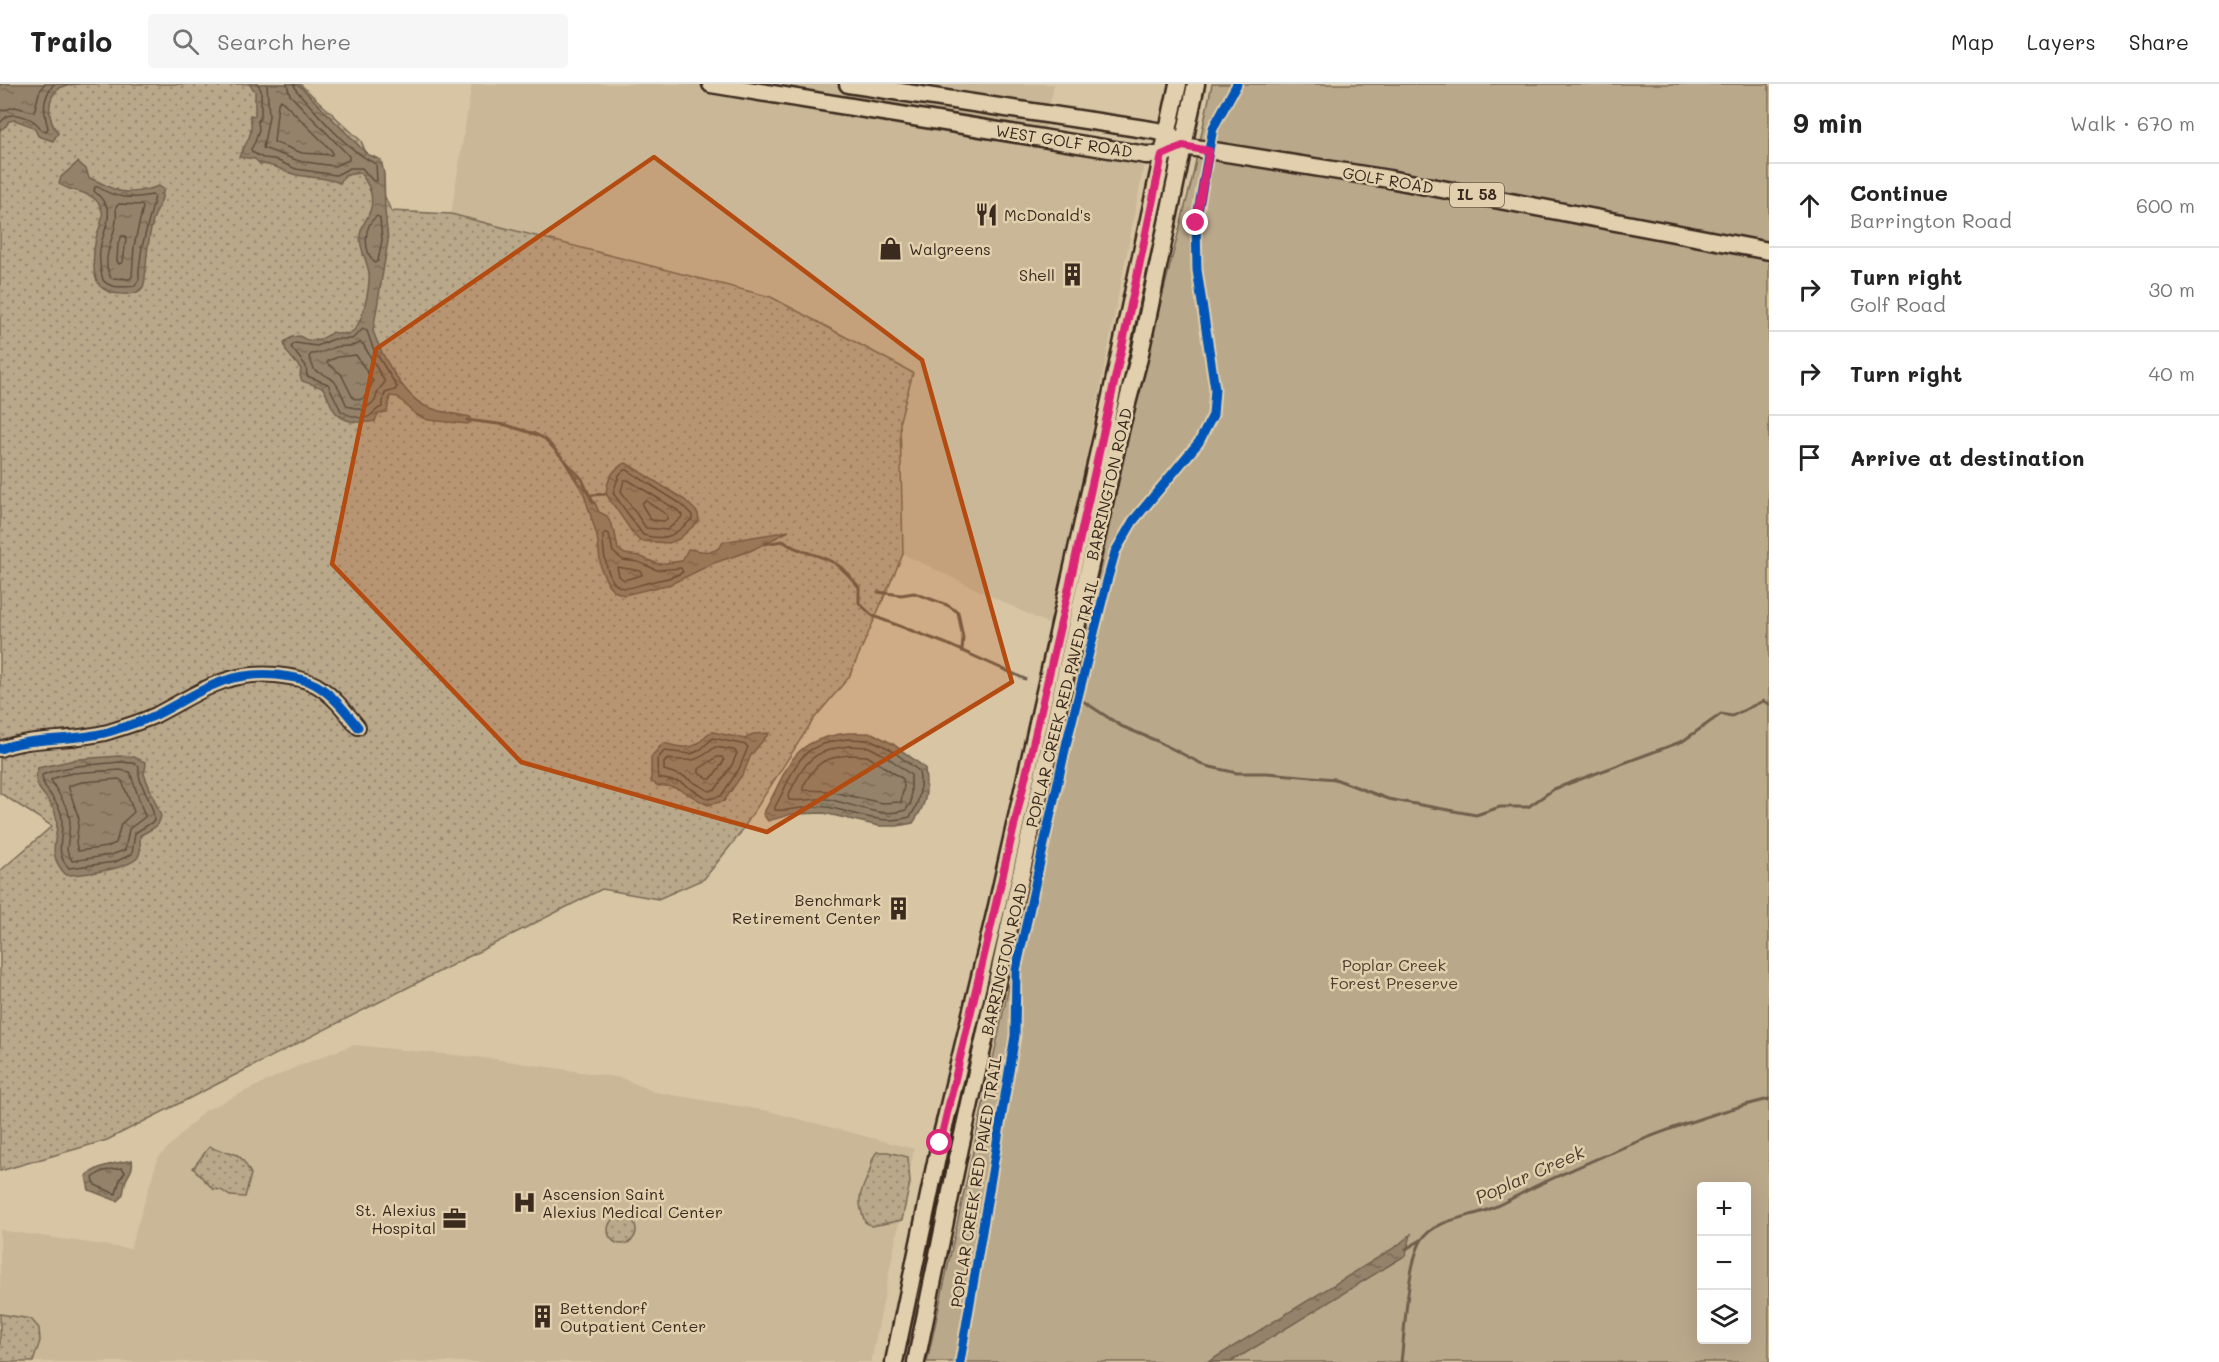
<!DOCTYPE html>
<html lang="en">
<head>
<meta charset="utf-8">
<style>
  body { margin:0; font-family:Mali,sans-serif; background:#f6f6f6; color:#222 }
  .controls { position:absolute; right:18px; bottom:18px; display:grid; overflow:hidden; border-radius:6px; box-shadow:0 6px 24px #0002 }
  .controls button { width:54px; height:54px; display:grid; place-items:center; padding:0; border:0; border-bottom:2px solid #e0e0e0; background:#fff; color:#222; font:30px sans-serif }
  .stop { position:absolute; width:18px; height:18px; margin:-14px; border:4px solid #db2777; border-radius:50%; background:#fff }
  .stop.end { background:#db2777; border-color:#fff; box-shadow:0 2px 6px #0008 }
  .list { margin:0; padding:0; list-style:none }
  h2 { display:flex; justify-content:space-between; align-items:center; height:78px; margin:0; padding:0 24px; font-size:26px }
  h2 small { font-size:20px; font-weight:400; color:#767676 }
  .list li { display:grid; grid-template-columns:39px 1fr auto; gap:18px; align-items:center; box-sizing:border-box; height:84px; padding:0 24px; border-top:2px solid #e0e0e0 }
  .list b { display:block; font-size:22px; white-space:nowrap }
  .list p { margin:0; font-size:20px; white-space:nowrap; color:#767676 }
  .list em { font-size:20px; font-style:normal; color:#767676 }
  .icon { flex:none; width:33px; height:33px; fill:none; stroke:currentColor; stroke-width:2; stroke-linecap:round; stroke-linejoin:round }
  .map { position:relative; flex:none; width:1769px; height:1278px; overflow:hidden }
  header { display:flex; align-items:center; gap:36px; box-sizing:border-box; height:84px; padding:0 30px; background:#fff; border-bottom:2px solid #e0e0e0 }
  header strong { font-size:28px }
  nav { display:flex; gap:33px; margin-inline-start:auto; font-size:21px }
  .search { width:420px; height:54px; background:#f6f6f6; display:flex; align-items:center; gap:15px; box-sizing:border-box; padding:0 21px; border-radius:6px; color:#767676; font-size:22px }
  main { display:flex }
  aside { flex:1; background:#fff }
  .map>svg:first-child { display:block }
  .built { fill:#c9b797 }
  .grass { fill:url(#grass-dots); stroke:#7a6954; stroke-width:1.5 }
  .park { fill:#baa88b; stroke:#7a6954; stroke-width:1.5; fill-rule:evenodd }
  .water { fill:url(#water-ripples); stroke:#705f4c; stroke-width:1.5 }
  .lines { fill:none; stroke-linecap:round; stroke-linejoin:round }
  .shore { stroke:#5f4e3d; stroke-width:1.5 }
  .stream { stroke:#705f4c; stroke-width:3 }
  .minor-casing { stroke:#3b2a1e; stroke-width:18 }
  .major-casing { stroke:#3b2a1e; stroke-width:21 }
  .minor { stroke:#e1cfad; stroke-width:14 }
  .major { stroke:#e1cfad; stroke-width:16 }
  .cycleway-casing { stroke:#e1cfad; stroke-width:13 }
  .cycleway { stroke:#0057b8; stroke-width:9 }
  .route { stroke:#db2777; stroke-width:8 }
  .marked { fill:#b44b11; fill-opacity:0.2; stroke:#b44b11; stroke-width:4.5; stroke-linejoin:round }
  .labels { text-anchor:middle; stroke-width:5; stroke-linejoin:round; paint-order:stroke }
  .shield { fill:#e1cfad; stroke:#6d5c49; stroke-width:1.5 }
  .shield-label { font-size:15px; font-weight:bold; fill:#3b2a1e }
  .street-label { font-size:16px; fill:#3b2a1e; stroke:#e1cfad }
  .poi-label { font-size:16px; fill:#3b2a1e; stroke:#e1cfad; text-anchor:start }
  .park-label { font-size:16px; fill:#4e3d2e; stroke:#e1cfad }
  .water-label { font-size:18px; font-style:italic; fill:#4d3c2d; stroke:#e1cfad }
</style>
</head>
<body>
<header>
<strong>Trailo</strong>
<div class="search"><svg class="icon" aria-label="search" viewBox="0 0 24 24"><circle cx="10" cy="10" r="6"/><path d="M15 15l6 6"/></svg>Search here</div>
<nav><a>Map</a><a>Layers</a><a>Share</a></nav>
</header>
<main>
<div class="map">
<svg width="1769" height="1278" viewBox="0 0 1769 1278">
  <defs>
    <pattern id="grass-dots" width="8" height="8" patternUnits="userSpaceOnUse" patternTransform="scale(1.5)"><rect width="8" height="8" fill="#baa88b"/><path d="M2 2h.1M6 6h.1" fill="none" stroke="#988971" stroke-width="1.8" stroke-linecap="round"/></pattern>
    <pattern id="water-ripples" width="26" height="14" patternUnits="userSpaceOnUse" patternTransform="scale(1.5)"><rect width="26" height="14" fill="#94836b"/><path d="M2 4q2-2 4 0t4 0M15 11q2-2 4 0t4 0" fill="none" stroke="#7a6b57"/></pattern>
  </defs>
  <rect width="100%" height="100%" fill="#d7c5a4"/>
  <filter id="ink" filterUnits="userSpaceOnUse"><feTurbulence type="fractalNoise" baseFrequency=".0167" numOctaves="2"/><feDisplacementMap in="SourceGraphic" scale="12" xChannelSelector="R" yChannelSelector="G"/><feConvolveMatrix kernelMatrix="1 2 1 2 8 2 1 2 1" color-interpolation-filters="sRGB"/></filter>
  <g filter="url(#ink)">
    <path class="built" d="M 472,0 L 1054,0 L 1042,62 L 1144,82 L 1053,542 L 903,470 L 900,336 L 913,289 L 771,213 L 451,130 Z
      M 353,961 L 494,975 L 621,994 L 655,1008 L 768,1027 L 914,1065 L 871,1278 L 0,1278 L 0,1146 L 130,1165 L 158,1074 L 204,1027 L 296,983 Z"/>
    <path class="grass" d="M 0,0 L 300,0 L 361,57 L 391,127 L 451,130 L 771,213 L 913,289 L 900,336 L 903,470 L 849,593 L 813,636 L 739,751 L 704,795 L 658,815 L 602,805 L 107,1056 L 0,1087 L 0,787 L 52,742 L 0,709 Z
      M 210,1062 C 223,1071 225,1065 235,1070 C 243,1073 247,1083 251,1090 L 245,1113 L 230,1112 L 221,1106 L 213,1105 L 193,1084 Z
      M 877,1068 L 888,1068 L 908,1073 L 910,1099 L 902,1136 L 872,1142 L 865,1138 C 855,1111 861,1111 870,1086 C 872,1078 872,1073 877,1068 Z
      M608 1146a14 14 0 1 1 28 0a14 14 0 1 1-28 0Z
      M 0,1230 L 31,1235 L 39,1244 L 40,1257 L 33,1278 L 0,1278 Z"/>
    <path class="park" d="M 1212,0 L 1769,0 L 1769,1278 L 927,1278 L 1141,296 L 1192,95 ZM 1702,1102 L 1746,1102 L 1746,1256 L 1702,1256 Z"/>
    <path class="water" d="M 0,0 L 79,0 C 73,1 66,0 60,4 C 45,13 48,37 58,49 L 53,57 L 38,52 L 34,43 L 15,36 L 9,37 L 6,42 L 0,46 Z
      M 249,0 L 291,0 L 300,2 L 367,70 L 381,76 L 384,90 L 385,127 L 388,157 L 373,247 C 381,270 403,311 425,322 C 438,328 456,330 470,333 L 470,338 L 468,340 L 428,336 L 416,331 L 398,313 L 390,312 L 387,328 L 378,330 L 375,337 C 366,339 360,339 350,337 C 331,332 332,319 323,304 L 302,297 L 300,292 L 301,285 L 286,267 L 284,258 L 292,253 L 300,252 C 310,260 323,256 332,248 C 337,249 344,252 350,249 C 363,243 370,202 369,189 C 367,176 360,166 360,153 C 360,145 364,139 368,132 C 376,116 371,102 360,89 L 345,91 L 340,99 C 326,93 312,94 297,91 C 283,88 278,81 260,80 L 255,75 L 239,73 C 247,56 254,52 250,31 L 255,32 L 255,7 Z
      M 78,78 L 86,85 L 89,94 C 99,97 106,102 116,106 C 129,111 146,106 159,102 L 163,105 C 164,116 156,126 153,136 C 151,144 149,154 148,163 C 146,171 146,199 143,203 C 136,214 109,211 101,203 C 91,193 93,167 96,154 C 100,140 108,129 96,116 C 86,106 71,108 59,100 L 61,93 Z
      M 562,374 L 595,419 L 599,428 L 607,432 L 615,449 L 618,465 L 625,470 L 639,472 L 658,480 L 682,477 L 688,465 C 701,467 717,472 723,458 L 789,447 L 750,467 L 714,479 L 671,500 L 624,511 L 614,507 L 608,500 L 601,485 L 597,452 L 584,410 Z
      M 626,379 L 685,416 L 698,429 L 699,437 L 679,455 L 669,459 L 640,457 L 634,451 L 606,410 C 607,396 613,384 626,379 Z
      M 713,648 L 745,655 L 753,650 L 769,649 L 751,671 L 744,688 L 724,717 L 708,721 C 691,713 678,700 658,702 L 651,697 L 651,673 L 663,659 C 677,662 690,668 702,656 C 706,652 706,649 713,648 Z
      M 848,649 L 872,649 L 893,660 L 925,684 C 927,709 928,718 913,739 L 897,742 L 879,742 L 824,729 L 792,730 L 768,737 L 763,730 C 790,684 787,656 848,649 Z
      M 119,672 L 134,673 L 145,678 L 146,681 L 144,690 L 161,732 C 158,746 150,744 140,752 C 140,758 141,766 139,771 C 134,785 80,791 66,791 C 42,765 63,753 55,729 C 49,710 30,706 38,684 L 79,675 Z
      M 132,1076 C 134,1087 127,1091 125,1099 C 123,1108 125,1111 117,1117 L 89,1106 L 86,1092 C 101,1080 115,1080 132,1076 Z
      M 1411,1150 L 1406,1171 L 1231,1278 L 1208,1278 L 1397,1162 Z"/>
    <g class="lines">
      <path class="shore" d="M 258,0 L 261,6 L 261,31 L 258,38 L 259,45 L 255,58 L 251,65 L 252,68 L 263,74 L 274,75 L 296,85 L 336,91 L 350,84 L 362,84 L 373,97 L 377,97 L 376,80 C 346,66 319,31 296,6 L 294,0
        M 267,0 L 269,32 L 263,64 L 299,77 L 334,82 L 349,76 L 349,72 L 290,11 L 287,0
        M 281,16 L 332,67 L 332,71 L 302,69 L 274,58 L 278,19 Z
        M 0,27 L 15,23 L 34,28 L 39,9 L 44,0
        M 0,39 L 7,32 C 18,29 36,34 41,46 L 46,47 L 48,44 C 43,26 42,14 54,0
        M 95,103 L 98,103 C 116,115 131,115 152,111 L 155,113 L 142,163 L 139,185 L 139,195 L 135,202 C 124,203 110,205 103,196 C 99,183 98,166 103,153 C 110,131 113,124 94,107 Z
        M 119,120 L 141,121 L 143,123 L 134,162 L 132,193 L 129,195 L 111,194 C 100,175 114,155 116,137 C 117,132 116,128 116,123 Z
        M 377,132 L 380,134 L 382,156 L 378,177 L 375,179 C 363,167 363,142 377,132 Z
        M 122,152 L 125,152 L 126,155 L 123,178 L 119,180 L 117,177 L 118,159 Z
        M 363,245 L 367,247 L 373,264 L 397,303 L 395,306 L 385,309 L 382,323 C 375,325 375,328 370,332 C 363,337 347,331 341,327 L 328,300 L 307,292 L 306,282 L 291,263 L 295,259 L 317,262 L 334,255 L 352,255 Z
        M 360,259 L 363,260 L 385,298 L 378,307 L 375,317 L 363,326 L 347,322 C 336,300 340,296 315,287 L 309,273 L 311,270 C 321,270 327,266 335,263 C 344,261 351,264 360,259 Z
        M 356,271 L 373,297 L 367,311 L 360,316 L 353,314 L 341,290 L 327,279 L 328,277 L 338,273 Z
        M 624,386 L 627,386 L 681,420 L 692,431 L 692,435 C 674,451 668,458 643,451 L 613,409 L 619,391 Z
        M 624,396 L 628,396 L 677,426 L 682,431 L 681,434 L 667,446 L 646,444 L 621,407 Z
        M 643,418 L 646,417 L 667,431 L 667,435 L 664,437 L 651,436 L 642,421 Z
        M 606,448 L 609,450 L 613,468 L 623,476 L 638,478 L 657,486 L 681,484 L 683,488 C 672,495 660,495 647,499 C 641,500 631,505 624,504 C 606,503 603,465 603,451 Z
        M 617,483 L 641,487 L 642,491 L 624,496 L 619,492 Z
        M 713,654 L 746,661 L 748,663 L 739,685 L 721,712 L 708,715 L 680,698 L 658,694 L 657,676 L 664,667 L 691,670 L 700,666 Z
        M 848,655 L 871,656 L 890,665 L 919,687 C 922,704 920,719 910,733 C 882,742 854,728 827,723 C 810,720 791,728 775,726 L 775,723 C 798,682 794,661 848,655 Z
        M 849,662 L 869,663 L 886,672 L 911,691 L 911,718 L 906,726 C 879,735 852,719 827,715 C 814,714 801,718 789,716 L 788,712 C 805,679 809,667 849,662 Z
        M 715,663 L 734,666 L 737,669 L 732,681 L 716,705 L 709,707 L 683,692 L 664,686 L 664,679 L 667,675 C 691,677 696,679 715,663 Z
        M 849,671 L 867,672 L 903,695 L 904,702 L 901,718 L 882,719 L 828,707 L 803,706 L 803,703 C 815,679 823,674 849,671 Z
        M 717,673 L 722,673 L 724,677 L 711,695 L 708,695 L 699,689 L 699,685 Z
        M 120,678 L 133,679 L 139,682 C 136,701 155,718 154,737 L 135,749 L 132,770 L 115,778 L 69,784 C 52,768 66,749 61,729 C 57,715 42,705 42,691 C 65,681 93,681 120,678 Z
        M 120,686 L 130,688 L 145,733 L 129,745 L 125,766 L 111,771 L 72,777 L 67,766 L 70,738 L 68,726 L 51,696 C 67,686 101,688 120,686 Z
        M 119,695 L 122,697 L 134,728 L 121,740 L 116,759 L 107,763 L 78,767 L 76,759 L 79,735 L 68,702 L 82,698 Z
        M 122,1084 L 125,1088 L 120,1095 L 116,1110 L 95,1101 L 93,1094 C 101,1086 111,1085 122,1084 Z"/>
      <path class="stream" d="M 467,336 L 506,341 L 535,350 L 545,355 L 582,395 L 593,419
        M 591,411 L 606,410
        M 764,460 L 783,457 C 799,470 822,469 839,482 C 846,488 853,496 859,503 L 859,519 L 873,532 L 947,560 L 1025,595
        M 878,508 L 901,511 L 914,509 L 947,521 L 958,528 L 963,554 L 962,567
        M 1083,617 L 1121,642 L 1157,657 L 1206,682 L 1237,689 L 1267,689 L 1335,695 L 1388,715 L 1476,731 L 1500,723 L 1528,723 L 1554,705 L 1683,657 L 1721,630 L 1732,632 L 1763,617 L 1769,620
        M 1406,1165 L 1421,1156
        M 1401,1278 C 1405,1248 1407,1182 1421,1157 C 1434,1135 1468,1134 1490,1125 C 1509,1117 1528,1105 1547,1097 C 1619,1064 1692,1033 1769,1015"/>
      <defs>
        <path id="minor" d="M 0,665 C 33,652 72,658 108,648 C 124,643 141,638 156,631 C 199,609 224,587 276,591 C 290,593 303,594 316,601 C 333,611 346,628 358,643"/>
        <path id="major" d="M 711,0 L 1146,71 L 1162,71 L 1171,67
          M 848,0 L 1151,46 L 1168,49 L 1176,56
          M 1183,62 L 1389,95 L 1769,167
          M 894,1278 L 940,1059 L 997,822 L 1105,340 L 1178,0
          M 916,1278 L 960,1064 L 1121,342 L 1139,274 L 1196,0"/>
      </defs>
      <use href="#minor" class="minor-casing"/>
      <use href="#major" class="major-casing"/>
      <use href="#minor" class="minor"/>
      <use href="#major" class="major"/>
      <defs>
        <path id="cycleway" d="M 0,665 C 33,652 72,658 108,648 C 124,643 141,638 156,631 C 199,609 224,587 276,591 C 290,593 303,594 316,601 C 333,611 346,628 358,643
          M 960,1278 L 1015,952 L 1016,886 L 1067,657 L 1107,497 L 1115,468 L 1133,437 L 1199,358 L 1213,331 L 1215,305 L 1197,186 L 1196,139 L 1213,44 L 1237,0"/>
      </defs>
      <use href="#cycleway" class="cycleway-casing"/>
      <use href="#cycleway" class="cycleway"/>
    </g>
  </g>
  <g class="lines" filter="url(#ink)">
    <path class="route" d="M 940,1059 C 1017,730 1095,402 1162,71 L 1183,62 L 1209,67 L 1196,139"/>
  </g>
  <path class="marked" d="M 654,73 L 922,276 L 1012,598 L 767,748 L 521,678 L 332,480 L 376,265 Z"/>
  <defs>
    <symbol id="restaurant-bare" viewBox="-9 -9 18 18"><path d="M-5-6h1v4h1v-4h1v4h1v-4h1v5L-1.5 .5V6h-2V.5L-5-1ZM5-6V6H3V1.5H1.5Q1.5-4 5-6Z" fill="#3b2a1e" stroke="#e1cfad" stroke-width="2.5" paint-order="stroke"/></symbol>
    <symbol id="shop-bare" viewBox="-9 -9 18 18"><path d="M-5-2.5h2.3a2.7 3.5 0 0 1 5.4 0H5L5.5 6h-11ZM-1.5-2.5h3a1.5 2.3 0 0 0-3 0Z" fill="#3b2a1e" stroke="#e1cfad" stroke-width="2.5" paint-order="stroke"/></symbol>
    <symbol id="building-bare" viewBox="-9 -9 18 18"><path d="M-4-6H4V6H1V3H-1V6H-4ZM-2.5-4.3h1.7v1.8h-1.7ZM.8-4.3h1.7v1.8H.8ZM-2.5-1h1.7V.8h-1.7ZM.8-1h1.7V.8H.8Z" fill="#3b2a1e" stroke="#e1cfad" stroke-width="2.5" paint-order="stroke"/></symbol>
    <symbol id="hospital-bare" viewBox="-9 -9 18 18"><path d="M-5-5h3v3.5h4V-5h3V5h-3V1.5h-4V5h-3Z" fill="#3b2a1e" stroke="#e1cfad" stroke-width="2.5" paint-order="stroke"/></symbol>
    <symbol id="office-bare" viewBox="-9 -9 18 18"><path d="M-6-3h4V-5.5h4V-3h4V5H-6ZM-1-4.5V-3h2v-1.5ZM-6 0V1H6V0Z" fill="#3b2a1e" stroke="#e1cfad" stroke-width="2.5" paint-order="stroke"/></symbol>
  </defs>
  <g fill-rule="evenodd">
    <use href="#restaurant-bare" x="970" y="114" width="33" height="33"/>
    <use href="#shop-bare" x="874" y="148" width="33" height="33"/>
    <use href="#building-bare" x="1056" y="174" width="33" height="33"/>
    <use href="#building-bare" x="882" y="808" width="33" height="33"/>
    <use href="#hospital-bare" x="508" y="1102" width="33" height="33"/>
    <use href="#office-bare" x="438" y="1118" width="33" height="33"/>
    <use href="#building-bare" x="526" y="1216" width="33" height="33"/>
  </g>
  <g class="labels">
    <rect class="shield" x="1450" y="99" width="54" height="24" rx="4.5"/>
    <g class="shield-label">
      <text x="1477" y="116">IL 58</text>
    </g>
    <g class="street-label">
      <text transform="translate(1064 57) rotate(9)" y="6">WEST GOLF ROAD</text>
      <text transform="translate(1388 96) rotate(10)" y="6">GOLF ROAD</text>
      <text transform="translate(1109 400) rotate(-77)" y="6">BARRINGTON ROAD</text>
      <text transform="translate(1062 619) rotate(-76)" y="6">POPLAR CREEK RED PAVED TRAIL</text>
      <text transform="translate(1004 875) rotate(-77)" y="6">BARRINGTON ROAD</text>
      <text transform="translate(976 1097) rotate(-81)" y="6">POPLAR CREEK RED PAVED TRAIL</text>
    </g>
    <g class="poi-label">
      <text x="1004" y="137">McDonald's</text>
      <text x="909" y="171">Walgreens</text>
      <text x="1055" y="197" text-anchor="end">Shell</text>
      <text x="881" y="822" text-anchor="end">Benchmark<tspan x="881" dy="18">Retirement Center</tspan></text>
      <text x="542" y="1116">Ascension Saint<tspan x="542" dy="18">Alexius Medical Center</tspan></text>
      <text x="436" y="1132" text-anchor="end">St. Alexius<tspan x="436" dy="18">Hospital</tspan></text>
      <text x="560" y="1230">Bettendorf<tspan x="560" dy="18">Outpatient Center</tspan></text>
    </g>
    <g class="park-label">
      <text x="1394" y="887">Poplar Creek<tspan x="1394" dy="18">Forest Preserve</tspan></text>
    </g>
    <g class="water-label">
      <text transform="translate(1530 1091) rotate(-24)" y="6">Poplar Creek</text>
    </g>
  </g>
</svg>
<div class="controls">
<button>+</button>
<button>−</button>
<button><svg class="icon" aria-label="layers" viewBox="0 0 24 24"><path d="M12 4l9 5-9 5-9-5zM3 14l9 5 9-5"/></svg></button>
</div>
<div class="stop" style="left:940px;top:1059px"></div>
<div class="stop end" style="left:1196px;top:139px"></div>
</div>
<aside>
<h2>9 min<small>Walk · 670 m</small></h2>
<ul class="list">
<li><svg class="icon" aria-label="ahead" viewBox="0 0 24 24"><path d="M12 20V5M6 11l6-6 6 6"/></svg><div><b>Continue</b><p>Barrington Road</p></div><em>600 m</em></li>
<li><svg class="icon" aria-label="right" viewBox="0 0 24 24"><path d="M7 20v-9h11M14 6l5 5-5 5"/></svg><div><b>Turn right</b><p>Golf Road</p></div><em>30 m</em></li>
<li><svg class="icon" aria-label="right" viewBox="0 0 24 24"><path d="M7 20v-9h11M14 6l5 5-5 5"/></svg><div><b>Turn right</b></div><em>40 m</em></li>
<li><svg class="icon" aria-label="arrive" viewBox="0 0 24 24"><path d="M6 21V4h12l-3 4 3 4H6"/></svg><div><b>Arrive at destination</b></div></li>
</ul>
</aside>
</main>
</body>
</html>
